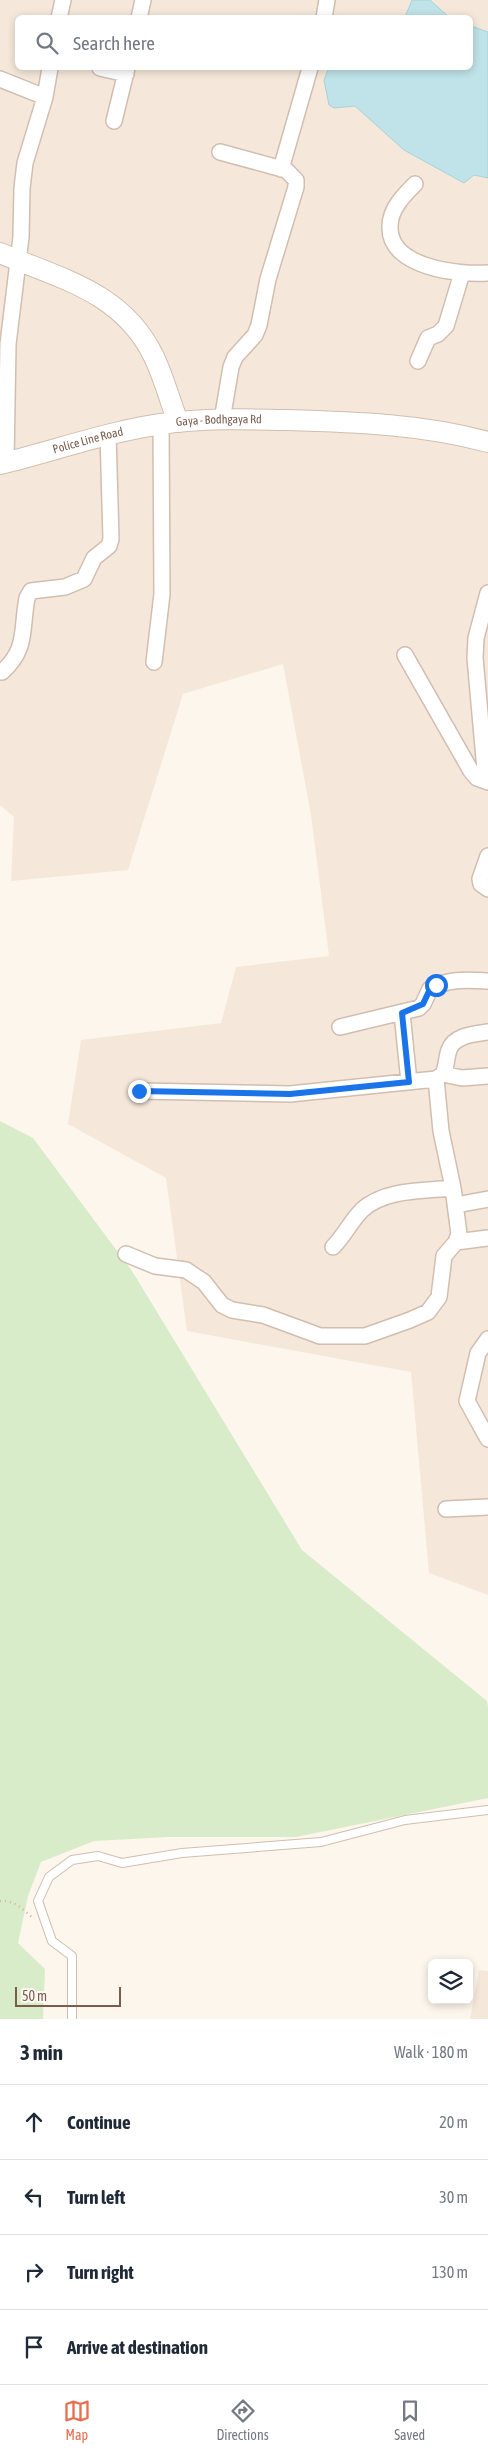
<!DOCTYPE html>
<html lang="en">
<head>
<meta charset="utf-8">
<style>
  body { margin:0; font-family:"Asap Condensed",sans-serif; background:#f2f2f3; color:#1f2937 }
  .controls { position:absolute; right:15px; bottom:15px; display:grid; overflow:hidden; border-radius:8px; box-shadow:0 2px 8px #0003 }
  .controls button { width:45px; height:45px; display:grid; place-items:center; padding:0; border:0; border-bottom:1px solid #e0e1e3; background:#fff; color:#1f2937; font:25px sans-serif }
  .scale { position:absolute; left:15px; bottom:12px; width:106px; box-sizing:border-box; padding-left:5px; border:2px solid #7a5c4d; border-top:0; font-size:14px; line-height:18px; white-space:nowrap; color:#7a5c4d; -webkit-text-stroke:4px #fffaf3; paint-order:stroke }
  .stop { position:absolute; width:15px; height:15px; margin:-11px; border:4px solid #1a73e8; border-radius:50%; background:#fff }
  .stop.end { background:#1a73e8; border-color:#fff; box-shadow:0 1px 5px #0008 }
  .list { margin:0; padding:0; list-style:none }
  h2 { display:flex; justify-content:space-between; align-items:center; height:65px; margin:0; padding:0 20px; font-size:21px }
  h2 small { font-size:16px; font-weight:400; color:#747a83 }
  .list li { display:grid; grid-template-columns:32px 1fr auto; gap:15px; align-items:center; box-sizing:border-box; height:75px; padding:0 20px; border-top:1px solid #e0e1e3 }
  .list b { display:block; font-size:19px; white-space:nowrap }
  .list em { font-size:16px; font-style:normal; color:#747a83 }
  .icon { flex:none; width:28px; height:28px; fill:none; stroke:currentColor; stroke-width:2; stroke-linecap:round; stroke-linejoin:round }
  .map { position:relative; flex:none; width:488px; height:2019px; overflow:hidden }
  .search { position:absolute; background:#fff; box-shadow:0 2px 8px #0003; left:15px; right:15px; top:15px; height:55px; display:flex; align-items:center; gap:12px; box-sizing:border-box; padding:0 18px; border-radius:8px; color:#747a83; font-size:19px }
  .sheet { height:365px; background:#fff }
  nav { display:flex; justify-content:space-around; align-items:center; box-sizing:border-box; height:70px; border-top:1px solid #e0e1e3; background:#fff; font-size:14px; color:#747a83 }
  nav a { display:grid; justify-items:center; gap:2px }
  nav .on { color:#e76f51 }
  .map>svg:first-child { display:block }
  .residential { fill:#f5e8da; fill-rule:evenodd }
  .green { fill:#d8ecc9 }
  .water { fill:#bfe3e8; stroke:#a5d3da }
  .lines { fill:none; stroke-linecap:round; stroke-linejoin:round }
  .service-casing { stroke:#d1beb0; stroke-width:10 }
  .minor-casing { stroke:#d1beb0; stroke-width:18 }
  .tertiary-casing { stroke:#d1beb0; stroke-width:22 }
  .path { stroke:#d9b8a5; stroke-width:2.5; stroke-dasharray:1 4; stroke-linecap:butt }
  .service { stroke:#fff; stroke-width:8 }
  .minor { stroke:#fff; stroke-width:15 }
  .tertiary { stroke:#fff; stroke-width:20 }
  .route { stroke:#1a73e8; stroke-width:6 }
  .labels { text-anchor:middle; stroke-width:4; stroke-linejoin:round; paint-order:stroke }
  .street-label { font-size:12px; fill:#7a5c4d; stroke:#fffaf3 }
</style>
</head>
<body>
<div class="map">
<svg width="488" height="2019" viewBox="0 0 488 2019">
  <rect width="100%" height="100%" fill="#fdf6ec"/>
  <path class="residential" d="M 0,0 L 488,0 L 488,1595 L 429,1573 L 411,1372 L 187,1331 L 166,1178 L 68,1124 L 81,1040 L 221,1023 L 236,967 L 329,956 L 311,815 L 283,664 L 183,694 L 128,870 L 11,881 L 14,817 L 0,805 ZM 18,18 L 470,18 L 470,68 L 18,68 Z
    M 479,1970 L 488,1971 L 488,2019 L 470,2019 Z"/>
  <path class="green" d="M 0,1121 L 33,1138 L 132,1271 L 302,1550 L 487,1701 L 488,1707 L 488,1798 L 296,1837 L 168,1837 L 94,1841 L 41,1862 L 28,1896 L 18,1943 L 45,1969 L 43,2019 L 0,2019 Z"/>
  <path class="water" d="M 412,0 L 430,0 L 449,17 L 405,17 Z
    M 471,26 L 488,32 L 488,178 L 474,175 L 464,183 L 404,150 L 355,106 L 334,108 L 329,105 L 324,80 L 329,68 L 470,68 Z"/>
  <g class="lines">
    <defs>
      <path id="service" d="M 72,2019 L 72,1956 L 52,1941 L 38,1901 L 49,1877 L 72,1860 L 98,1856 L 122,1863 L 182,1853 L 321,1842 L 405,1820 L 488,1810"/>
      <path id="minor" d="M 59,18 L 63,0
        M 139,18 L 143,0
        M 324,18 L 327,0
        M 100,68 L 126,74
        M 0,79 L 45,97
        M 114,121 L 127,68
        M 220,152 L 286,170 L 296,180 L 296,187 L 268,279 L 259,325 L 255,335 L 235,357 L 231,367 L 222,420
        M 281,169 L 310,68
        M 415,184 C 404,195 390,209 390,226 C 388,268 459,275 488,273
        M 418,361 L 428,338 L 438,334 L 446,326 L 462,273
        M 6,462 L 8,344 L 21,237 L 22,188 L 25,163 L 45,97 L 50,68
        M 405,655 L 471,771 L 477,778 L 488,782
        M 154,662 L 162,594 L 161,424
        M 2,672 C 28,649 21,629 27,598 L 31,591 L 65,587 L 84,579 L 94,558 L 109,546 L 111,539 L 108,434
        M 486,781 L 475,658 L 476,638 L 488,593
        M 488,856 L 480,879 L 481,884 L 488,889
        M 402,1013 L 409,1082
        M 340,1027 L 419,1008 L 423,1004 L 430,989 C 449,978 467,980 488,981
        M 443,1074 L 462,1078 L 488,1076
        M 139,1091 L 290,1094 L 436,1079 L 443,1074 C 447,1066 446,1058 449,1050 C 454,1035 475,1034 488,1032
        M 456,1205 L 488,1199
        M 456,1242 L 488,1238
        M 333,1247 C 344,1236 351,1221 362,1210 C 384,1189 424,1191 453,1188
        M 126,1254 L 155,1266 L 186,1270 L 204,1282 L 222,1305 L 232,1310 L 263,1315 L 320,1336 L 365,1336 L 410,1320 L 428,1312 L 439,1297 L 444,1256 L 456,1242 L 459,1234 L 453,1188 L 441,1131 L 436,1079
        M 488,1339 L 478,1353 L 467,1401 L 488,1439
        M 446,1509 L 488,1507"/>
      <g id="tertiary">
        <path d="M 0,253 C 61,279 123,292 154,357 C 164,378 170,401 178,422"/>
        <path id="s1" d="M 0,464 C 54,451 106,432 161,424 C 202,418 245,419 286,420 C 355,422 421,424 488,442"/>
      </g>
    </defs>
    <use href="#service" class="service-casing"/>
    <use href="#minor" class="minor-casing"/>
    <use href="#tertiary" class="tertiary-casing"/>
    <path class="path" d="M 0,1901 C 15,1900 22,1909 33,1918"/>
    <use href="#service" class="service"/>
    <use href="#minor" class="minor"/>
    <use href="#tertiary" class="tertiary"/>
  </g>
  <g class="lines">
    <path class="route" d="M 139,1091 L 290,1094 L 409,1082 L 402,1013 L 423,1004 L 430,989 L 436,985"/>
  </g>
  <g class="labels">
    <g class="street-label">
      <text dy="4" stroke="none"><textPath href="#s1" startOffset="224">Gaya - Bodhgaya Rd</textPath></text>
      <text dy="4" stroke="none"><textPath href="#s1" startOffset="91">Police Line Road</textPath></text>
    </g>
  </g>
</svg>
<div class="controls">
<button><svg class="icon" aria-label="layers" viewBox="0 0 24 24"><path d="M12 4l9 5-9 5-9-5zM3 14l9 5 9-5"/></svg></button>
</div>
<div class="scale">50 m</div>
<div class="stop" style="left:436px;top:985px"></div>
<div class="stop end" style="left:139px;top:1091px"></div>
<div class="search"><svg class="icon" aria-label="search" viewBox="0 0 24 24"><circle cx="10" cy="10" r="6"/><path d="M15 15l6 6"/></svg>Search here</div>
</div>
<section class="sheet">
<h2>3 min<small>Walk · 180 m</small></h2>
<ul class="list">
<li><svg class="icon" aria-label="ahead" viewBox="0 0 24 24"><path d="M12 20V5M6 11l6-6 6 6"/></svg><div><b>Continue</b></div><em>20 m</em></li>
<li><svg class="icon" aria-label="left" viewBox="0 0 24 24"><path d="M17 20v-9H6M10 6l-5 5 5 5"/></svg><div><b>Turn left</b></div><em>30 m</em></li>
<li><svg class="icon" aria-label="right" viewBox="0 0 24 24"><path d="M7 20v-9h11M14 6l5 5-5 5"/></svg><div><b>Turn right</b></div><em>130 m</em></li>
<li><svg class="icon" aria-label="arrive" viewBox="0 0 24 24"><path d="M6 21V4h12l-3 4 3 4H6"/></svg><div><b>Arrive at destination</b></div></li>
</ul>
</section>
<nav>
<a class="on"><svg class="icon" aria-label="map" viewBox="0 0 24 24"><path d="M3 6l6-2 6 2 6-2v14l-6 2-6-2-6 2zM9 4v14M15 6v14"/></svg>Map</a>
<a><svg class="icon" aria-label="directions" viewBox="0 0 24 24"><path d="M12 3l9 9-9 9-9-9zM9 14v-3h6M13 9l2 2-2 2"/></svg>Directions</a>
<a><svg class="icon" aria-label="saved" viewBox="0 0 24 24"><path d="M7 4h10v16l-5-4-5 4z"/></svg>Saved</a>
</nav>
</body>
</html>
